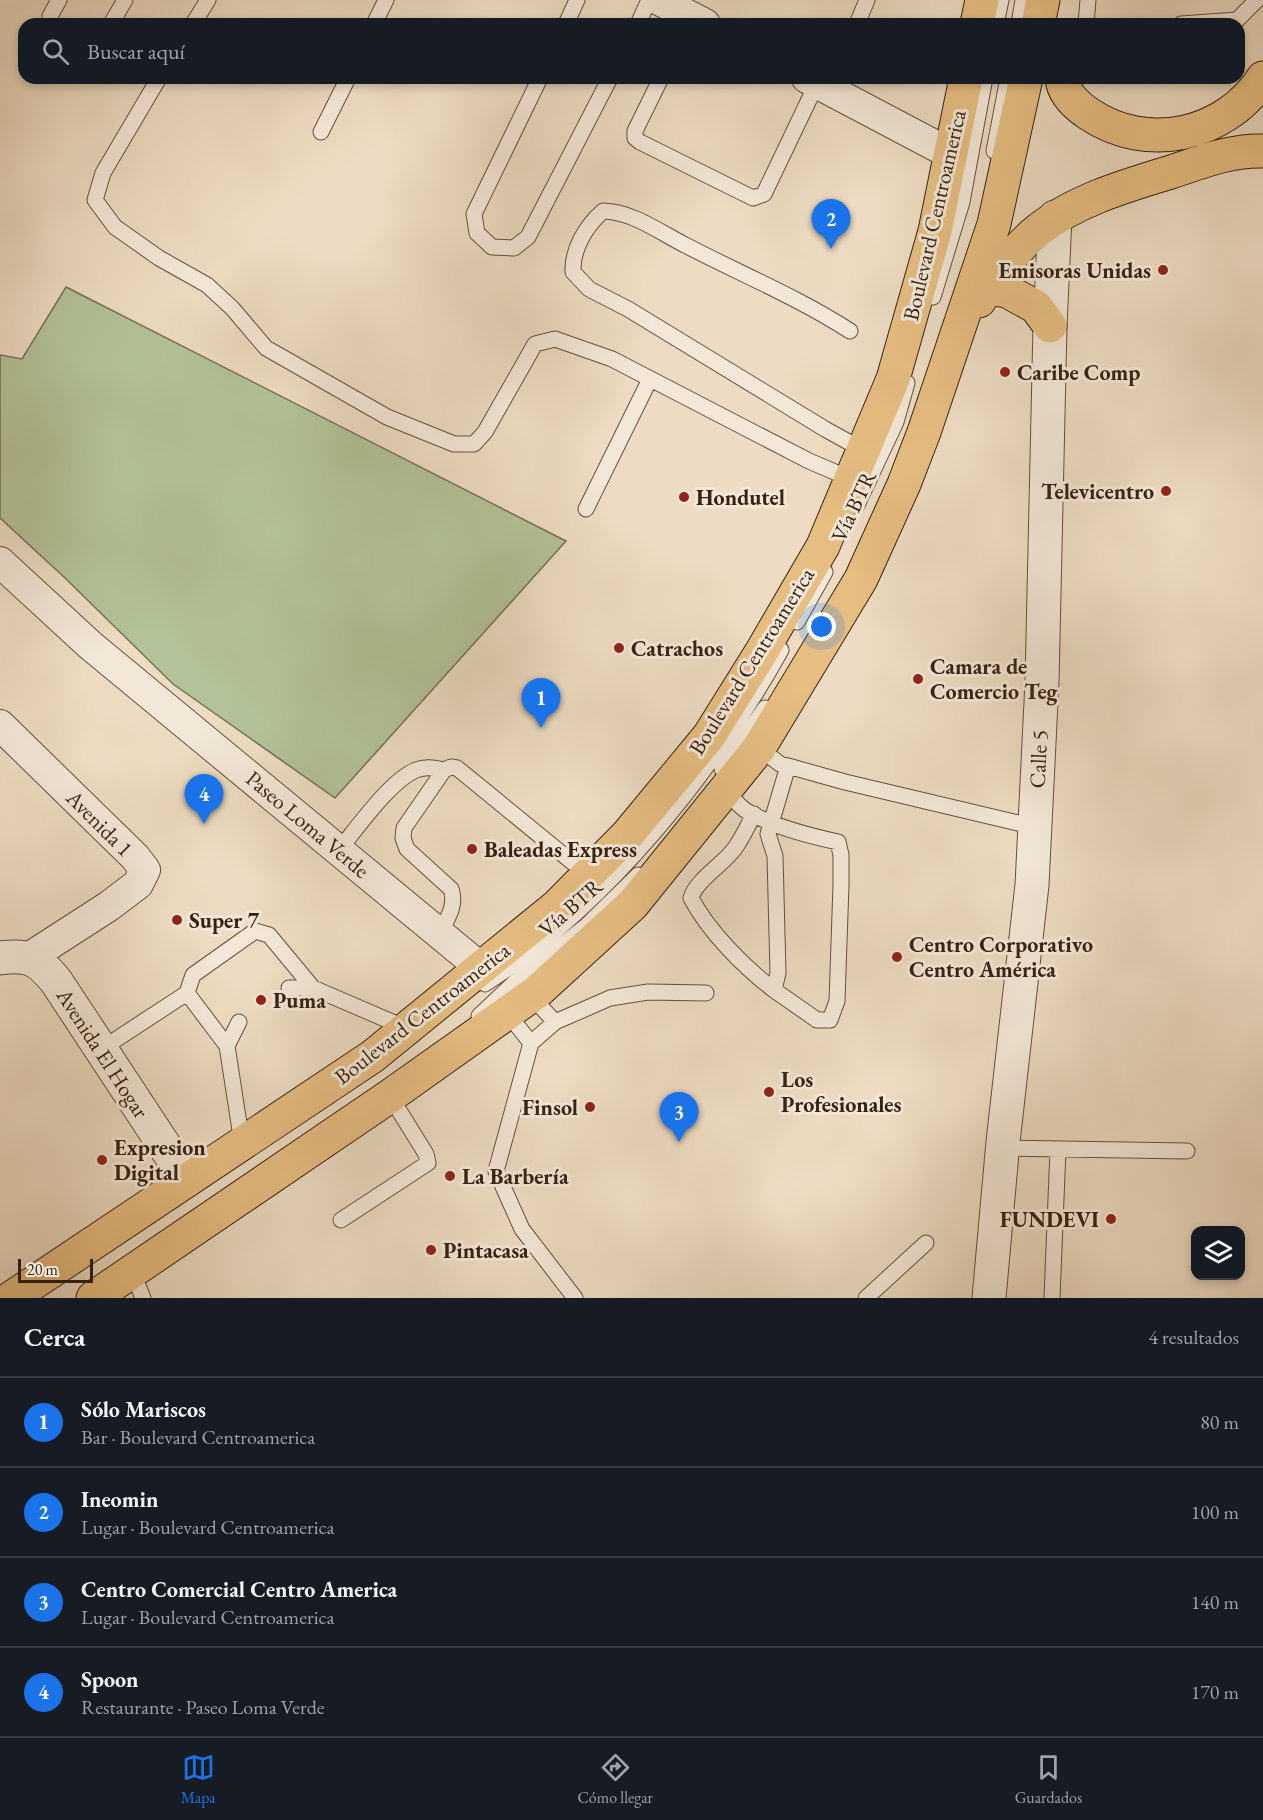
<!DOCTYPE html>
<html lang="es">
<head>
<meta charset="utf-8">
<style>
  body { margin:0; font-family:"EB Garamond",serif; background:#20242c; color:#f1f3f6 }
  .controls { position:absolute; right:18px; bottom:18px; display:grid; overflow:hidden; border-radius:12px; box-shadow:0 3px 9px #0003 }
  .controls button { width:54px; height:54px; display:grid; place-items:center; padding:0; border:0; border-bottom:2px solid #363941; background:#171b24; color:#f1f3f6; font:30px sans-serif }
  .scale { position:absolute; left:18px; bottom:15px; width:75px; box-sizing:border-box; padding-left:6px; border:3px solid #362112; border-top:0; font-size:16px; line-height:21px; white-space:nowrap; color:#362112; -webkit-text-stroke:4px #f3e8d8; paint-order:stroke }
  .you { position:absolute; left:822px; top:627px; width:21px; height:21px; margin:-15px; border:4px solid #fff; border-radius:50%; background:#1a73e8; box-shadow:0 0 0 9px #1a73e833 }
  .badge { display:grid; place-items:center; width:39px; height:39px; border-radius:50%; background:#1a73e8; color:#fff; font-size:20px; font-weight:700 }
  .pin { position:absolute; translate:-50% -50px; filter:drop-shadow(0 2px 3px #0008) }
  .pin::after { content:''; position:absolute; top:32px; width:21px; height:18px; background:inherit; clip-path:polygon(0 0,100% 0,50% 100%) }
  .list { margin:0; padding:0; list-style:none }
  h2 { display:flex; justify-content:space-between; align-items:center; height:78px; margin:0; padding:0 24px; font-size:26px }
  h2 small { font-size:20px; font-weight:400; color:#9ea1a6 }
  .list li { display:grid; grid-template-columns:39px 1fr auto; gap:18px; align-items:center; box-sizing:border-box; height:90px; padding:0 24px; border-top:2px solid #363941 }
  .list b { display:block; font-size:22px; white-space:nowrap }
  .list p { margin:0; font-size:20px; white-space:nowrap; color:#9ea1a6 }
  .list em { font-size:20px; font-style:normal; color:#9ea1a6 }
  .icon { flex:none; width:33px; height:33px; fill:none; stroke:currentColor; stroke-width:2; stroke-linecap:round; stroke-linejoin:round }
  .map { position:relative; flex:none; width:1263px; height:1298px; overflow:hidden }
  .search { position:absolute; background:#171b24; box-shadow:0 3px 9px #0003; left:18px; right:18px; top:18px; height:66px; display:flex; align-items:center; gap:15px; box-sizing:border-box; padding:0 21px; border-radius:18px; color:#9ea1a6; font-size:22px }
  .sheet { height:438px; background:#171b24 }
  nav { display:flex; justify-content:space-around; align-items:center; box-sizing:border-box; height:84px; border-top:2px solid #363941; background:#171b24; font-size:16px; color:#9ea1a6 }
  nav a { display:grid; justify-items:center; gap:3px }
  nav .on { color:#1a73e8 }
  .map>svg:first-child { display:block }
  .green { fill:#b3c298; stroke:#747255; stroke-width:1.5 }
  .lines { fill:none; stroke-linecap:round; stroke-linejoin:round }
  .service-casing { stroke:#64503e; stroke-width:17 }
  .minor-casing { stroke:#64503e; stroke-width:32 }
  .tertiary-casing { stroke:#64503e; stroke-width:35 }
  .primary-casing { stroke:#362112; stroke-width:35 }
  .service { stroke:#f3e8d8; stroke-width:15 }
  .minor { stroke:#f3e8d8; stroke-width:30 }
  .tertiary { stroke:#f3e8d8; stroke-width:33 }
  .primary { stroke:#e6be82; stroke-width:33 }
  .poi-dot { fill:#8f2418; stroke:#f3e8d8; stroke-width:2 }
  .labels { text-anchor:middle; stroke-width:6; stroke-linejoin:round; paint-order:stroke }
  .street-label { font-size:22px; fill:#362112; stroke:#f3e8d8 }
  .poi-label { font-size:22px; font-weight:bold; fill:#362112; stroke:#f3e8d8; text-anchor:start }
</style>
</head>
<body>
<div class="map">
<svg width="1263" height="1298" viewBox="0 0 1263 1298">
  <rect width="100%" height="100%" fill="#eddcc3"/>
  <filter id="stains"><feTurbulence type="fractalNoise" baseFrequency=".00333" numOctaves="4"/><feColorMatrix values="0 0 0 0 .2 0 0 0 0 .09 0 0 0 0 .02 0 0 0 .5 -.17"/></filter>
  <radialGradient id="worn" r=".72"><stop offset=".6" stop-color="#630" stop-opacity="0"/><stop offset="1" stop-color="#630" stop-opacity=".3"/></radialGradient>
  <path class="green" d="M 66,287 L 566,541 L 335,798 L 173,684 L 64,577 L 0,518 L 0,355 L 22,359 Z"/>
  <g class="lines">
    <defs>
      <path id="service" d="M 52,24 L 50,16 L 59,0
        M 111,24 L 125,0
        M 193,24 L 208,0
        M 374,24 L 386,0
        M 566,24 L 577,0
        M 638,24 L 649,0
        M 857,24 L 867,0
        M 996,24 L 1001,0
        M 1019,24 L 1023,0
        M 1086,24 L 1088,0
        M 1181,24 L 1237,20 L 1257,0
        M 159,78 L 103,173 L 95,200 L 115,227 L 159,258 L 207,285 L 232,308 L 266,348 L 387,417 L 454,444 L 474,444 L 485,432 L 535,344 L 555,339 L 612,359 L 809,461 L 851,479
        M 540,78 L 474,214 L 477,233 L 492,247 L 514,248 L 528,237 L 610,78
        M 661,78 L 635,131 L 635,138 L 640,142 L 753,198 L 764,194 L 817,83
        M 321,132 L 348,78
        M 994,151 L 1008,78
        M 933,297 L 962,202 L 985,78
        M 850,331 C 799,298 741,274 687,246 C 659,232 634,212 603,211 C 586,226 572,249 573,272 L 589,289 L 628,309 L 825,429 L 863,450
        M 857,505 L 896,422 L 907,383
        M 586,509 L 650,379
        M 797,622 L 825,572
        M 759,748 L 780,764 L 788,766 L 845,782 L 1035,827
        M 722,769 L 765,708
        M 725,790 C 731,796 738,805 745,810 C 769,825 810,836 838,842 L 841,855 L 841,885 L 837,1001 L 830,1020 L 817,1020 L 774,990 L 778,973 L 775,856 L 768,834 L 788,766
        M 754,814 C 748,825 743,837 735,848 C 724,864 696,880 691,898 C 709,932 744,967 774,990
        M 339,850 C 358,827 390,781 416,770 C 426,766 434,768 444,770
        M 440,933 C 447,919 457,905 451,889 L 407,849 L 403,838 L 404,828 L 444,770 L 451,767 L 457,768 L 588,875
        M 485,984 C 606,905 711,776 781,650
        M 289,988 L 313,988 L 406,1028
        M 187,993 L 227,1046
        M 531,996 L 555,1022
        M 507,1013 L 531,1043
        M 479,1016 L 515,982 L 585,927 L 638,875
        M 239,1022 L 227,1046 L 242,1143
        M 100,1050 L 187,993 L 193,975 L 255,931 L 269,935 L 313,988
        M 1003,1148 L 1187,1151
        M 341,1220 L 428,1163 L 426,1154 L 390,1096
        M 132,1271 L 143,1298
        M 575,1298 L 522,1229 L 496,1171 L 531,1043 L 555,1022 L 610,998 L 648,992 L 706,993
        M 866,1298 L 926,1243
        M 1052,1298 L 1058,1149"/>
      <path id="minor" d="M 659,0 L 705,24
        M 807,78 L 951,154
        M 0,562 L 90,645 L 481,968
        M 0,725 L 135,857 L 145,870 L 138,884 L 109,906 L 30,957"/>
      <path id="tertiary" d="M 0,958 C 29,954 38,959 56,981 L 187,1180
        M 989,1298 L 1003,1142 L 1032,885 L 1042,682 L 1050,326 L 1055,217"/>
      <path id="primary" d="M 977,24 L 982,0
        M 1038,24 L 1043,0
        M 1062,78 C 1063,93 1077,106 1089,114 C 1147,153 1225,136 1263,78
        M 987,288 L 1007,291 L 1036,307 L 1050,326
        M 979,301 C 995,276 1014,250 1037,231 C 1075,200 1128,185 1174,171 C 1204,161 1232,150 1263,151
        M 11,1298 L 373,1056 L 557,906 L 628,834 L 709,736 L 762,651 L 823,546 L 893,379 L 935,231 L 966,78
        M 93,1298 L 390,1096 L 538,991 L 633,904 L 759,748 L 861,579 L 904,484 L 924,432 L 994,224 L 1026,78"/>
    </defs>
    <use href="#service" class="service-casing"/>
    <use href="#minor" class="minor-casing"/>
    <use href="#tertiary" class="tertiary-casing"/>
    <use href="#primary" class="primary-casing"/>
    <use href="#service" class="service"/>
    <use href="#minor" class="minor"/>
    <use href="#tertiary" class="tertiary"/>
    <use href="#primary" class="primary"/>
  </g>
  <g class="poi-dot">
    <circle cx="1163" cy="270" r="6"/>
    <circle cx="1005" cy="372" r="6"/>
    <circle cx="1166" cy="491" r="6"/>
    <circle cx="684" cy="497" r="6"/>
    <circle cx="619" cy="648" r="6"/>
    <circle cx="918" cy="679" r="6"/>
    <circle cx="472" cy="849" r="6"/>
    <circle cx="177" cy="920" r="6"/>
    <circle cx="897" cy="957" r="6"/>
    <circle cx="261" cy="1000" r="6"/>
    <circle cx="769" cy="1092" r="6"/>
    <circle cx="590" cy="1107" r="6"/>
    <circle cx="102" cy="1160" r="6"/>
    <circle cx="450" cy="1176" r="6"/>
    <circle cx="1111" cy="1219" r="6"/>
    <circle cx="431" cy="1250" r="6"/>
  </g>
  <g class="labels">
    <g class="street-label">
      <text transform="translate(934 215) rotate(-77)" y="8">Boulevard Centroamerica</text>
      <text transform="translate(853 506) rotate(-65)" y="8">Vía BTR</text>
      <text transform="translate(751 661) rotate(-58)" y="8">Boulevard Centroamerica</text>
      <text transform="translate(1038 759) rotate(-87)" y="8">Calle 5</text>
      <text transform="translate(100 823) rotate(45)" y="8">Avenida 1</text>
      <text transform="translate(308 824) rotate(40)" y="8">Paseo Loma Verde</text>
      <text transform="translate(570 907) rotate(-41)" y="8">Vía BTR</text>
      <text transform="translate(422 1013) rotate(-38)" y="8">Boulevard Centroamerica</text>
      <text transform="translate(103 1053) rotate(57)" y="8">Avenida El Hogar</text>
    </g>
    <g class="poi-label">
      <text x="1151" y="278" text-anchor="end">Emisoras Unidas</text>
      <text x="1017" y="380">Caribe Comp</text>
      <text x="1154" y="499" text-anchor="end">Televicentro</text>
      <text x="696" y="505">Hondutel</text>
      <text x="631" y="656">Catrachos</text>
      <text x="930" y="674">Camara de<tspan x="930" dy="25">Comercio Teg</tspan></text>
      <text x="484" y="857">Baleadas Express</text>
      <text x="189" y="928">Super 7</text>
      <text x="909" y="952">Centro Corporativo<tspan x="909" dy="25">Centro América</tspan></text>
      <text x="273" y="1008">Puma</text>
      <text x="781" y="1087">Los<tspan x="781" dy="25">Profesionales</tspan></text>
      <text x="578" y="1115" text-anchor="end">Finsol</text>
      <text x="114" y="1155">Expresion<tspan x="114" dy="25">Digital</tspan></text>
      <text x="462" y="1184">La Barbería</text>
      <text x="1099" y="1227" text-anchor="end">FUNDEVI</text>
      <text x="443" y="1258">Pintacasa</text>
    </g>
  </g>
  <rect width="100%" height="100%" filter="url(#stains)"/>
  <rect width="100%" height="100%" fill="url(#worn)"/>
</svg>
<div class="controls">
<button><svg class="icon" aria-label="layers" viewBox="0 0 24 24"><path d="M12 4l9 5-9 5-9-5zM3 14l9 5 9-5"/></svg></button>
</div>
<div class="scale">20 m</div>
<div class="you"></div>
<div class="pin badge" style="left:541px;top:728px">1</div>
<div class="pin badge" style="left:831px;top:249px">2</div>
<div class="pin badge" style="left:679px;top:1142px">3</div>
<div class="pin badge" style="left:204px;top:824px">4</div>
<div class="search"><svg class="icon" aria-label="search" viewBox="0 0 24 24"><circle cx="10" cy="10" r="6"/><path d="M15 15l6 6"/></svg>Buscar aquí</div>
</div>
<section class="sheet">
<h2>Cerca<small>4 resultados</small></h2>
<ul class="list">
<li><span class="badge">1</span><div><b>Sólo Mariscos</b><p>Bar · Boulevard Centroamerica</p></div><em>80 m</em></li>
<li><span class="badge">2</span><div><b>Ineomin</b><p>Lugar · Boulevard Centroamerica</p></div><em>100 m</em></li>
<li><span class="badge">3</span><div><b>Centro Comercial Centro America</b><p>Lugar · Boulevard Centroamerica</p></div><em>140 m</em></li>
<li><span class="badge">4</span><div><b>Spoon</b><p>Restaurante · Paseo Loma Verde</p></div><em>170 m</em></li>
</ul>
</section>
<nav>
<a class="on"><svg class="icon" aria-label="map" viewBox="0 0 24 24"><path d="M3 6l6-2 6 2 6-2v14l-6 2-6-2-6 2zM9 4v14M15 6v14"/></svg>Mapa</a>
<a><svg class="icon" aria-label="directions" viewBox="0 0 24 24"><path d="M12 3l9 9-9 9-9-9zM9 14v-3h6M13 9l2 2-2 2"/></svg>Cómo llegar</a>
<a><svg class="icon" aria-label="saved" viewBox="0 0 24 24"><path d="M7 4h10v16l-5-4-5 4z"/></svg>Guardados</a>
</nav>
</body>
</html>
